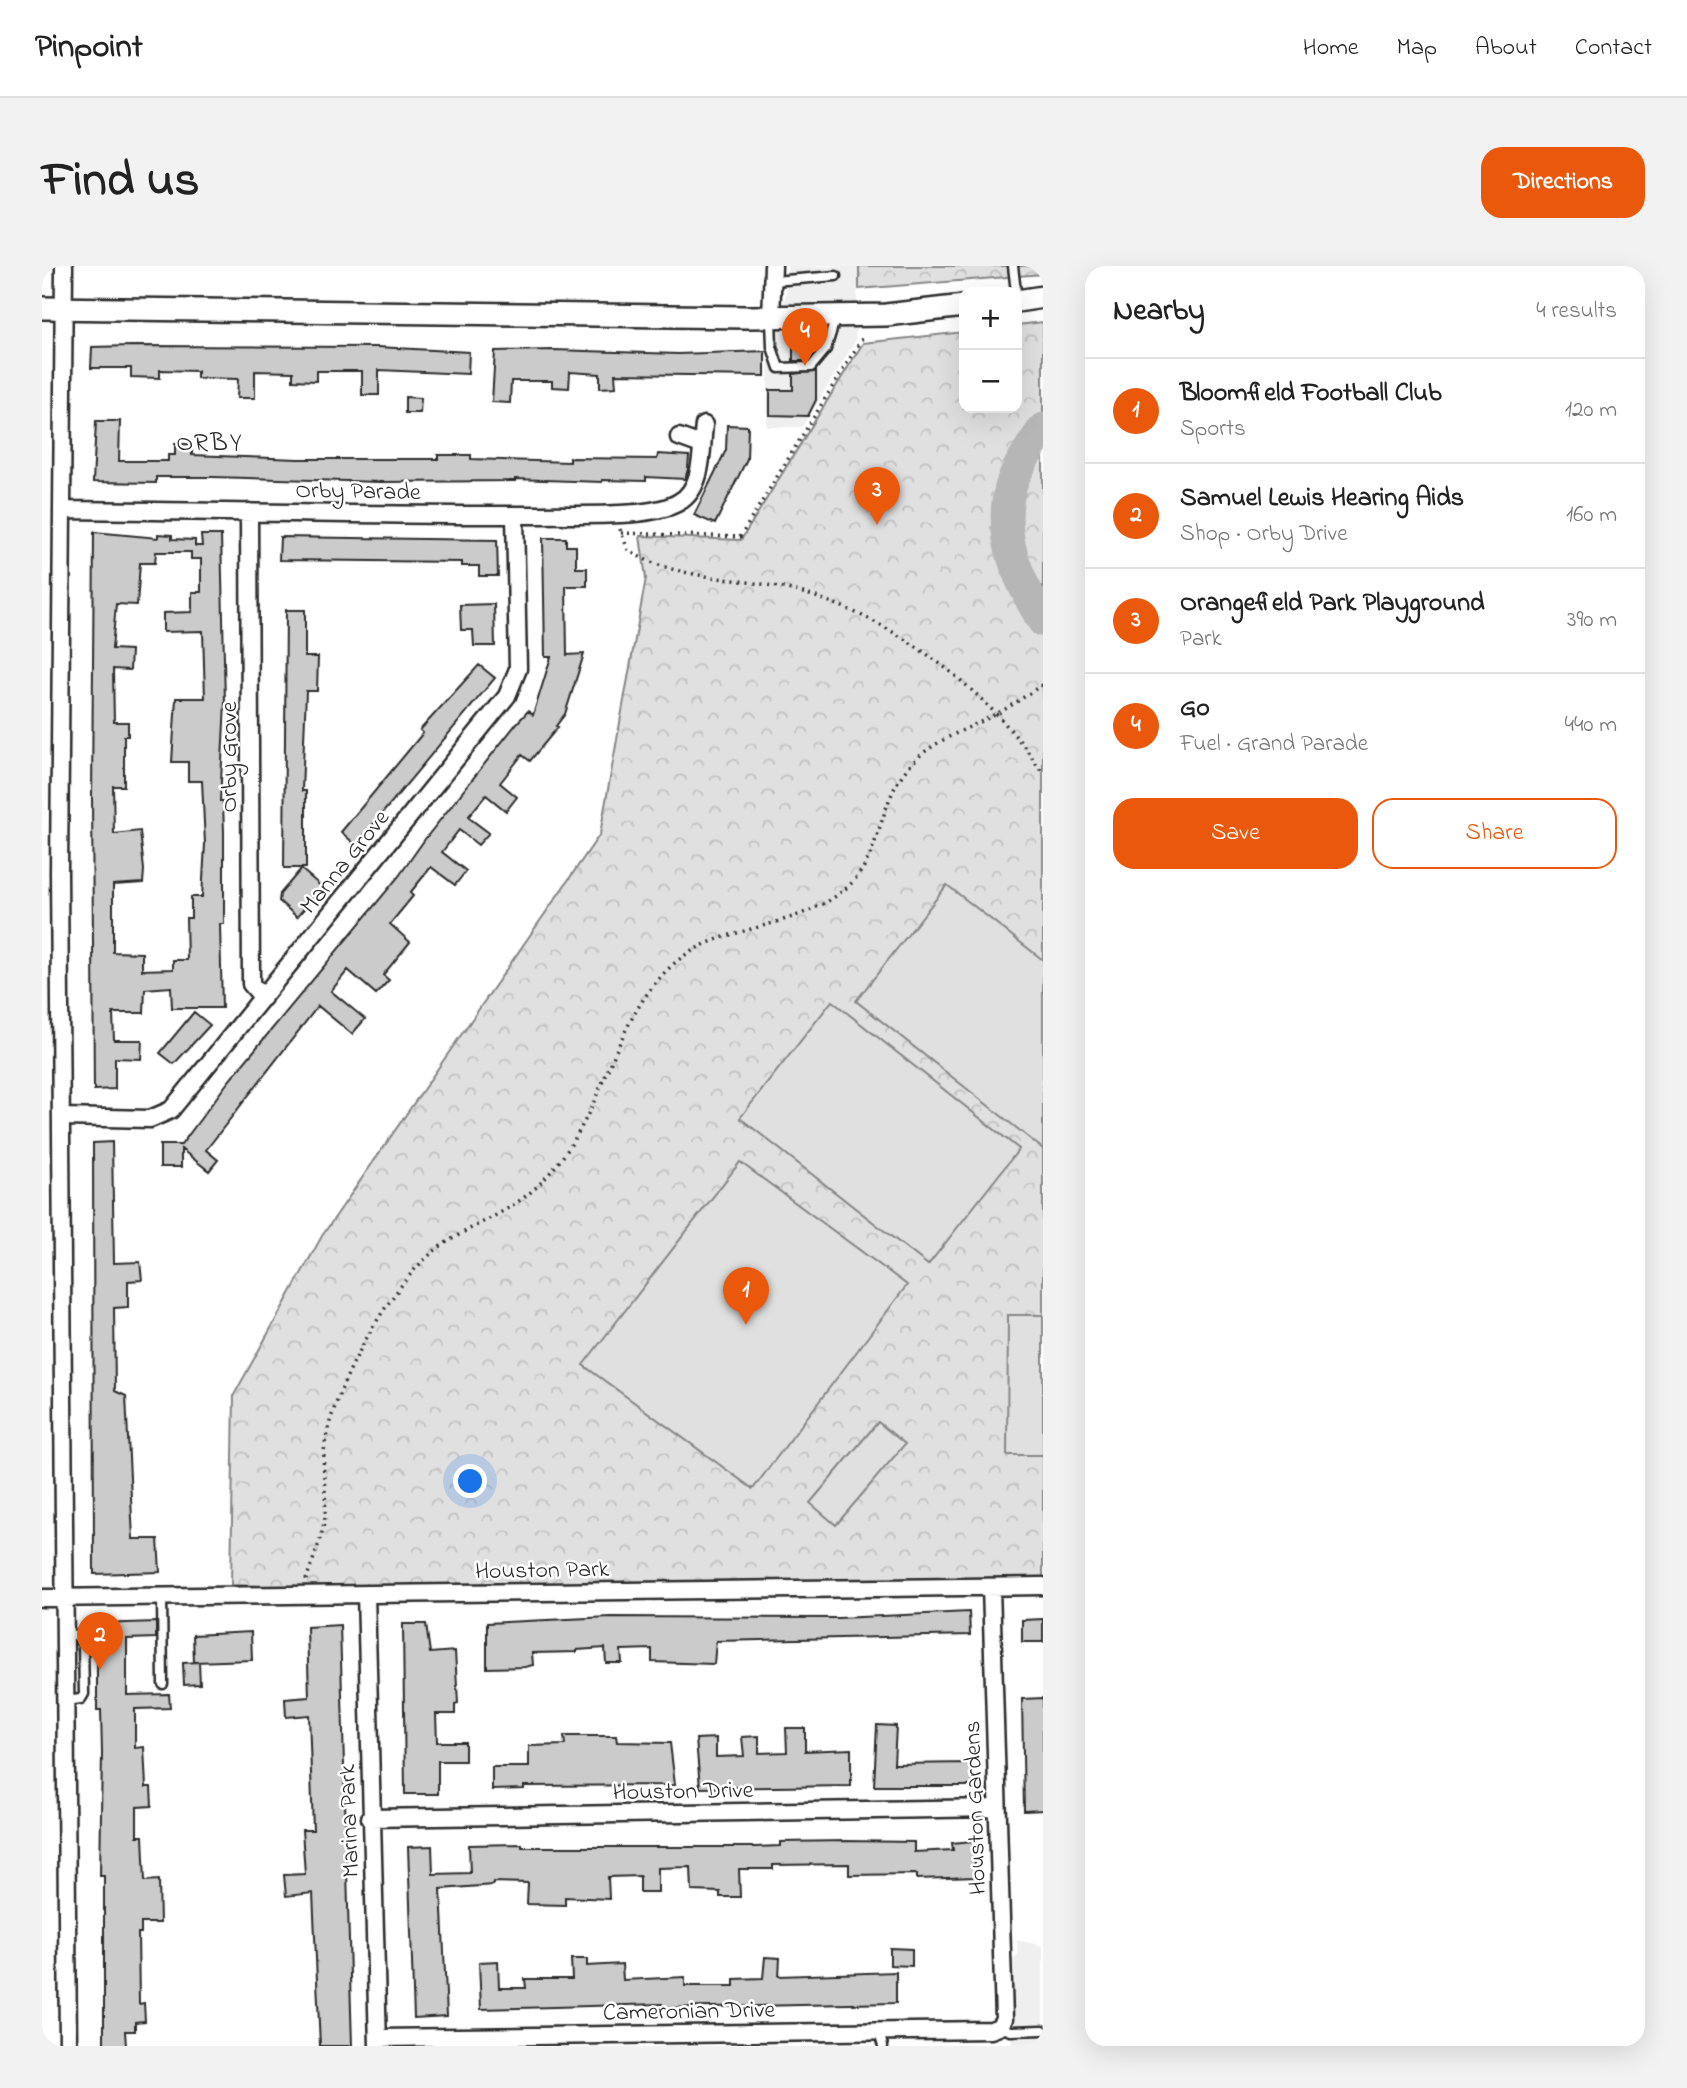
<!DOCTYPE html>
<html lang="en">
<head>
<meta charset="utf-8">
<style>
  body { margin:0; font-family:"Indie Flower",sans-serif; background:#f2f2f2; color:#222 }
  .controls { position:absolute; right:21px; top:21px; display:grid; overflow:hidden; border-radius:14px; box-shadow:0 7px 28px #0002 }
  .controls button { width:63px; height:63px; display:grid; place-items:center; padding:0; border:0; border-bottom:2px solid #e0e0e0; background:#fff; color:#222; font:35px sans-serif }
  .you { position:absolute; left:429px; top:1216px; width:24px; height:24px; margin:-18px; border:5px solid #fff; border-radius:50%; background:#1a73e8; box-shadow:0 0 0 10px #1a73e833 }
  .badge { display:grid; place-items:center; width:46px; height:46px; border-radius:50%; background:#ea580c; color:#fff; font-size:23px; font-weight:700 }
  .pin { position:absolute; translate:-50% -58px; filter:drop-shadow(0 2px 4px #0008) }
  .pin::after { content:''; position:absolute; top:37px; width:24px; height:21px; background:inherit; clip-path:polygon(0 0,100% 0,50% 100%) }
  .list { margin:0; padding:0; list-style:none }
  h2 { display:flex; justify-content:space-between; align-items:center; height:91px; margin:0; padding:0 28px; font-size:30px }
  h2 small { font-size:23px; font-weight:400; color:#767676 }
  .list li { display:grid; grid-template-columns:46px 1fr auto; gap:21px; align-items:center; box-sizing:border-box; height:105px; padding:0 28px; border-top:2px solid #e0e0e0 }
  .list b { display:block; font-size:26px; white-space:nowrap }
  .list p { margin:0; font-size:23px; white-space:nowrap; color:#767676 }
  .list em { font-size:23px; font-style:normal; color:#767676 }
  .actions { display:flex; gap:14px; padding:21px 28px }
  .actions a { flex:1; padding:16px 0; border:2px solid #ea580c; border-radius:21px; text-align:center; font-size:24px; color:#ea580c }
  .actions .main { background:#ea580c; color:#fff }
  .map { position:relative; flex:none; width:1001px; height:1780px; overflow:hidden; border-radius:21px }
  header { display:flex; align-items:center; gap:42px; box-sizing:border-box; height:98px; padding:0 35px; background:#fff; border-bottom:2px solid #e0e0e0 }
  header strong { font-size:33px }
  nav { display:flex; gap:38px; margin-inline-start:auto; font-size:24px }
  .intro { display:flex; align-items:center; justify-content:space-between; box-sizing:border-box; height:168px; padding:0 42px }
  h1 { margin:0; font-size:49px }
  .button { padding:18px 32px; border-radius:21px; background:#ea580c; color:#fff; font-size:24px; font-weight:700 }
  main { display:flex; gap:42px; padding:0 42px }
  aside { flex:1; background:#fff; border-radius:21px; box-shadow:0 7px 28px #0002 }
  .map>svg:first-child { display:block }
  .built { fill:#efefef }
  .forest { fill:url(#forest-crowns); stroke:#868686; stroke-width:2 }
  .pitch { fill:#e0e0e0; stroke:#868686; stroke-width:2 }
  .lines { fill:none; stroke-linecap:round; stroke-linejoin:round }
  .river { stroke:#b6b6b6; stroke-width:32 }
  .building { fill:#cbcbcb; stroke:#2b2b2b; stroke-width:2; fill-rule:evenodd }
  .service-casing { stroke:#2b2b2b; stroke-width:13 }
  .minor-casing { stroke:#2b2b2b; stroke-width:21 }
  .tertiary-casing { stroke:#2b2b2b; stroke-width:26 }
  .path { stroke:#2b2b2b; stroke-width:3.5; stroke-dasharray:2 5; stroke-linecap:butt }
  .service { stroke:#fff; stroke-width:8 }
  .minor { stroke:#fff; stroke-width:16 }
  .tertiary { stroke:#fff; stroke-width:21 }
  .labels { text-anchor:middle; stroke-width:5; stroke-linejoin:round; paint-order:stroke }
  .street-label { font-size:24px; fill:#2b2b2b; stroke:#fff }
  .neighbourhood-label { font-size:26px; letter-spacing:2px; fill:#2b2b2b; stroke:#fff }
</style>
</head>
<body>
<header>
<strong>Pinpoint</strong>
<nav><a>Home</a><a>Map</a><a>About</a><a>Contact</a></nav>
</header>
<div class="intro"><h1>Find us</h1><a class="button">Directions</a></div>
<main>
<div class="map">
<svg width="1001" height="1780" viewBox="0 0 1001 1780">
  <defs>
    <pattern id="forest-crowns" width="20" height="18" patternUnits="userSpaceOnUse" patternTransform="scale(1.75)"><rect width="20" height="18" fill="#e0e0e0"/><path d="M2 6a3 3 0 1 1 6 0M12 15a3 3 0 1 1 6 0" fill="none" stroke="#c0c0c0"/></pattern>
  </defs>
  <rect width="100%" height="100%" fill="#fff"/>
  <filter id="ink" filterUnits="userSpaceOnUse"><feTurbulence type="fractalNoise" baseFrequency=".0143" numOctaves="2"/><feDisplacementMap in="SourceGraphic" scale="14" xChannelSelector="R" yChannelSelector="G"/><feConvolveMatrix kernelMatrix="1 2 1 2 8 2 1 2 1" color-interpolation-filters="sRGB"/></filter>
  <g filter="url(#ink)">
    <path class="built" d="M 745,0 L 817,0 L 813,76 L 760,161 L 725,161 L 727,75 L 744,29 Z
      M 975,1674 L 1001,1680 L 1001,1780 L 970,1780 L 967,1697 L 976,1689 Z"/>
    <path class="forest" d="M 817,0 L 1001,0 L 1001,8 L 817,23 Z
      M 1001,56 L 1001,1313 L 285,1322 L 189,1319 L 192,1129 L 280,970 L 558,568 L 604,312 L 598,270 L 699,274 L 821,77 L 922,66 L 922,142 L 975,142 L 975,59 Z"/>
    <path class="pitch" d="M 905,619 L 1001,694 L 1001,883 L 814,735 Z
      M 790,735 L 977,883 L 886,999 L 698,852 Z
      M 698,896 L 865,1019 L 711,1223 L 541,1099 Z
      M 966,1049 L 1001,1049 L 1001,1189 L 965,1189 Z
      M 836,1156 L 863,1178 L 794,1259 L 768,1237 Z"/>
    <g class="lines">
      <path class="river" d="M 1001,163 C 990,180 974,201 969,220 C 955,268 977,316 1001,355"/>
    </g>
    <path class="building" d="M 760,73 L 774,76 L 774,85 L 766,95 L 751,95 L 751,76 Z
      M 90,80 L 335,81 L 427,86 L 426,108 L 337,104 L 337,129 L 320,129 L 320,105 L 274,105 L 274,115 L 251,114 L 251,106 L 213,105 L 213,132 L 195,132 L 196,113 L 155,112 L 155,105 L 118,104 L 118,112 L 89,111 L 89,102 L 49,102 L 50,81 Z
      M 512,84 L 636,88 L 723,85 L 723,110 L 573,108 L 574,121 L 558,122 L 558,108 L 528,106 L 527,122 L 510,121 L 510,115 L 469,115 L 468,137 L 450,136 L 453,85 Z
      M 774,105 L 774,134 L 766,150 L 728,149 L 728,124 L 751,124 L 751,108 Z
      M 363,131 L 379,132 L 378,147 L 363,147 Z
      M 54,155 L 78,155 L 77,195 L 126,195 L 126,189 L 133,189 L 133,178 L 150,178 L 150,189 L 256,193 L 396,193 L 396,189 L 429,189 L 429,193 L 528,196 L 528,192 L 615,193 L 616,188 L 647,190 L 646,203 L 643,213 L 604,211 L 604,215 L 560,214 L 560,216 L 473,213 L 473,215 L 338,216 L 171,211 L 114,211 L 114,217 L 51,216 Z
      M 685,159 L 706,160 L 705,193 L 673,258 L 652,249 L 684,184 Z
      M 52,266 L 116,272 L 116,268 L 130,269 L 130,273 L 153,274 L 153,280 L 160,280 L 159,269 L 179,269 L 183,436 L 178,535 L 181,535 L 182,567 L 182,658 L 178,658 L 180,742 L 130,742 L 129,721 L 103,723 L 102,747 L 71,747 L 72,774 L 100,774 L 99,793 L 73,792 L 73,823 L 52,824 L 50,531 ZM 114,286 L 149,286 L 149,293 L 159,293 L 159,326 L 150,326 L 150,346 L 121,347 L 121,366 L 161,365 L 163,432 L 134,432 L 130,496 L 146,496 L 146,515 L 160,515 L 163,578 L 160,631 L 149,631 L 149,652 L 144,652 L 145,694 L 131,694 L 131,703 L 100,704 L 100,687 L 71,686 L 71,619 L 101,617 L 102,604 L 98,565 L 72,568 L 71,520 L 82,520 L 82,470 L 86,470 L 86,456 L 72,456 L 71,403 L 88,404 L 89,384 L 70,383 L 74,338 L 95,339 L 98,297 L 113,297 Z
      M 238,271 L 455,274 L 456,310 L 437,310 L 437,300 L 420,300 L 420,296 L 237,294 Z
      M 501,272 L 524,272 L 524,280 L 534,280 L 534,302 L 545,302 L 545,320 L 524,320 L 525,389 L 542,388 L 523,448 L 514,460 L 516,461 L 488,495 L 480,489 L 458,517 L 475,531 L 464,545 L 444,529 L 426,551 L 447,567 L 436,579 L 417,564 L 400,586 L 424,605 L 413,619 L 389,601 L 368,627 L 371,630 L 348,658 L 368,676 L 341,709 L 347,714 L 334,728 L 306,704 L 289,725 L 323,753 L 310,768 L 276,740 L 164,884 L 176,894 L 167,905 L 139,883 L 139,901 L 118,901 L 118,879 L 139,879 L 186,816 L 357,610 L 383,573 L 475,457 L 486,445 L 491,449 L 509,391 L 503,391 Z
      M 452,338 L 453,380 L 432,380 L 431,364 L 419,364 L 418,339 Z
      M 244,344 L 263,344 L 263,391 L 276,391 L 275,425 L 264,425 L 260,525 L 264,525 L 264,602 L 242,602 Z
      M 437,399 L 453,412 L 314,579 L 299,566 L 381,467 L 378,464 Z
      M 259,603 L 280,621 L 255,651 L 237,635 L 238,628 Z
      M 152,746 L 168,759 L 132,798 L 118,787 Z
      M 70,876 L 72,997 L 98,996 L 100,1014 L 86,1015 L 86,1041 L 72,1042 L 73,1125 L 84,1130 L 91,1273 L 116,1273 L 118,1306 L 52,1308 L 51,877 Z
      M 927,1346 L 928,1369 L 674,1375 L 672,1398 L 610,1396 L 610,1383 L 579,1384 L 580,1397 L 564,1397 L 563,1382 L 535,1384 L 535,1386 L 490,1387 L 491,1399 L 483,1401 L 445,1402 L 445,1357 L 568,1351 L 796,1352 Z
      M 1001,1353 L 1001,1376 L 980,1376 L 980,1354 Z
      M 114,1356 L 114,1372 L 85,1373 L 85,1429 L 127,1428 L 128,1442 L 93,1443 L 93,1482 L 102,1481 L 104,1521 L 109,1521 L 110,1540 L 95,1541 L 95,1570 L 101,1570 L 103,1615 L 117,1614 L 118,1657 L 99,1657 L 99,1667 L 96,1667 L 97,1738 L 102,1737 L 103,1755 L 93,1756 L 93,1765 L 83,1765 L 84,1780 L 62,1780 L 62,1610 L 58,1610 L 60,1487 L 59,1444 L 55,1444 L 55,1358 Z
      M 361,1358 L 384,1358 L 388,1387 L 413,1385 L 416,1437 L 413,1438 L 413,1448 L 394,1448 L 395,1476 L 423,1476 L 423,1495 L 396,1495 L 396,1528 L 363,1528 Z
      M 298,1359 L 310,1780 L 278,1780 L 271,1627 L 244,1630 L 242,1609 L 263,1608 L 260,1564 L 271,1564 L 267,1449 L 244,1451 L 243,1433 L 267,1431 L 265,1361 Z
      M 209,1366 L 210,1394 L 152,1396 L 151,1369 Z
      M 157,1396 L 158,1418 L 142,1419 L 141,1397 Z
      M 1001,1432 L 1001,1544 L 982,1545 L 980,1433 Z
      M 835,1459 L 854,1460 L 852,1498 L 930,1497 L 931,1520 L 832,1520 Z
      M 744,1462 L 763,1462 L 763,1485 L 809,1483 L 809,1520 L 658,1522 L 654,1473 L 674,1472 L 674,1491 L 702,1490 L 700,1471 L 717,1470 L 717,1487 L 745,1486 Z
      M 522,1470 L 574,1470 L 575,1476 L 628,1477 L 633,1519 L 482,1520 L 482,1523 L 450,1524 L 450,1501 L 487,1501 L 487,1480 L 523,1479 Z
      M 804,1575 L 872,1576 L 872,1586 L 911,1584 L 910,1577 L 931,1575 L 934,1611 L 875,1613 L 875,1608 L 807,1609 L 807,1598 L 731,1599 L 731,1603 L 697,1603 L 698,1631 L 678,1631 L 678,1626 L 650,1625 L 649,1601 L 616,1602 L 616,1626 L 598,1626 L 598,1610 L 566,1611 L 567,1633 L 523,1631 L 523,1639 L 485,1638 L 486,1617 L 451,1616 L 451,1619 L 399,1623 L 405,1750 L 372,1752 L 366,1581 L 390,1580 L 391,1608 L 428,1607 L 427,1579 L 480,1578 L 480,1581 L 714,1581 L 738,1580 L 738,1576 Z
      M 848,1682 L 870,1683 L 870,1700 L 848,1699 Z
      M 723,1691 L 738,1692 L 737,1710 L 854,1706 L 854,1737 L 621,1742 L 620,1738 L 439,1743 L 437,1696 L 456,1695 L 457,1722 L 484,1722 L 483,1713 L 530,1713 L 529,1693 L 545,1693 L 545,1700 L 580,1698 L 581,1714 L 643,1711 L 643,1720 L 692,1720 L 692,1713 L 721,1712 Z"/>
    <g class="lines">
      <defs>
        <path id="service" d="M 971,0 L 974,26
          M 731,15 L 794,10
          M 729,53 L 730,81 L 737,102 L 769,101 L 784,83 L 794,50
          M 120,1330 L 121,1418
          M 22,1368 L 34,1369 L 41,1378 L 42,1428 L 39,1433 L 23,1435
          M 957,1761 L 969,1765 L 1001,1764
          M 836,1764 L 841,1780"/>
        <path id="minor" d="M 22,0 L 17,607 L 26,1780
          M 729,51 L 731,0
          M 637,171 L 659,179
          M 20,244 C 180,245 341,250 501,249 C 535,248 609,253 637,236 C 662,222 659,183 662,159
          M 207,246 L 209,718 L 221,732
          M 20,851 L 108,853 L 129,844 L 465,430 L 476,403 L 473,249
          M 324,1328 L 336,1780
          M 0,1332 L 1001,1320
          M 328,1552 L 955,1542
          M 336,1772 L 949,1764 L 957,1761 L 962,1753 L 949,1321"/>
        <path id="tertiary" d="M 975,35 L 1001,31
          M 0,42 L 704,51 L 844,49 L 922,40"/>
      </defs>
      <use href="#service" class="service-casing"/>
      <use href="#minor" class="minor-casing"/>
      <use href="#tertiary" class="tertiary-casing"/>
      <path class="path" d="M 578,263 L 586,284 C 629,312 687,311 736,321 C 838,341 946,420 1001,508
        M 579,267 L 698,271 L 821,71
        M 264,1314 C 271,1293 281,1271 283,1249 C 285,1228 280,1207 282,1187 C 286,1131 340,1035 380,996 C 408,968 443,958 474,937 C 493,925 509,907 522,889 C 565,830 576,745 634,696 C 679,658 753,665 803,623 C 838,595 836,542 861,508 C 885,475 921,466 954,448 C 970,440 986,428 1001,418"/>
      <use href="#service" class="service"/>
      <use href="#minor" class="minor"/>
      <use href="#tertiary" class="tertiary"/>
    </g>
  </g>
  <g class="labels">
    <g class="street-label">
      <text transform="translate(316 224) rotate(1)" y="8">Orby Parade</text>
      <text transform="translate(186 491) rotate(-90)" y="8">Orby Grove</text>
      <text transform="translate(302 595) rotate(-51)" y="8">Manna Grove</text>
      <text transform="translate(500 1303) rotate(-1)" y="8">Houston Park</text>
      <text transform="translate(641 1524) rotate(-1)" y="8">Houston Drive</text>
      <text transform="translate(932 1542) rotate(-92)" y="8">Houston Gardens</text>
      <text transform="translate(306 1555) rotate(-92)" y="8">Marina Park</text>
      <text transform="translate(647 1744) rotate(-1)" y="8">Cameronian Drive</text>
    </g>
    <g class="neighbourhood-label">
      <text x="168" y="184">ORBY</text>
    </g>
  </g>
</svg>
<div class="controls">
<button>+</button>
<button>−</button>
</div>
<div class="you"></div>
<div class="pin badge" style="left:704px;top:1059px">1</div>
<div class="pin badge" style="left:58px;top:1404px">2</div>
<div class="pin badge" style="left:835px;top:259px">3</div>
<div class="pin badge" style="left:763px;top:100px">4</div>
</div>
<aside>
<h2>Nearby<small>4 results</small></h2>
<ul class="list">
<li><span class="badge">1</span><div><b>Bloomfield Football Club</b><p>Sports</p></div><em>120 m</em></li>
<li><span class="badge">2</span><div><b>Samuel Lewis Hearing Aids</b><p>Shop · Orby Drive</p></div><em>160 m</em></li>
<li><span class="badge">3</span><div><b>Orangefield Park Playground</b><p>Park</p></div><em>390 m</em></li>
<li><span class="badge">4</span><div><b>Go</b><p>Fuel · Grand Parade</p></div><em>440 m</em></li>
</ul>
<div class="actions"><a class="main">Save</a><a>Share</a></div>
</aside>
</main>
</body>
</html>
